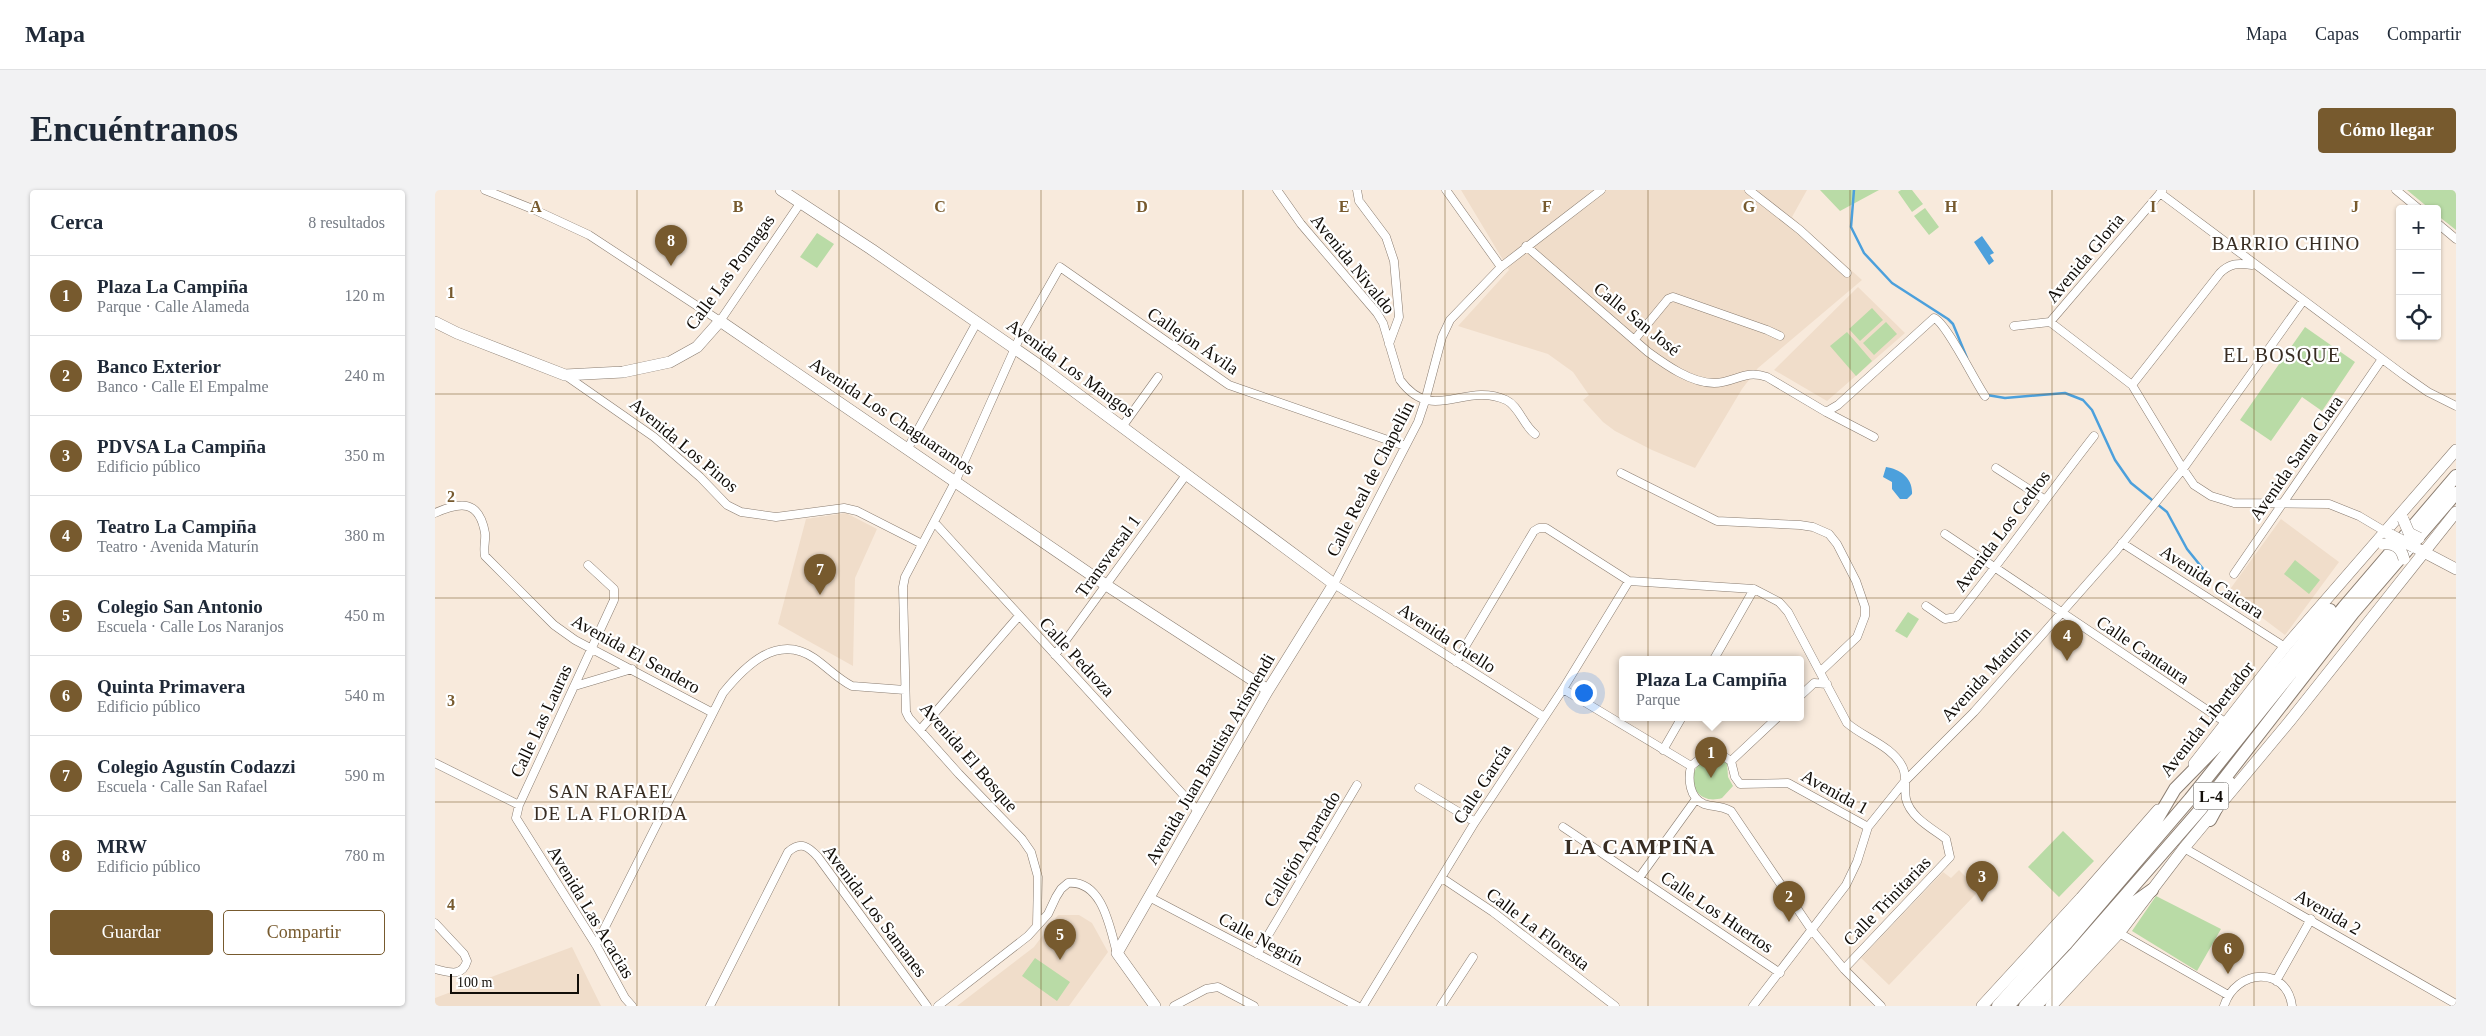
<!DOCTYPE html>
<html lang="es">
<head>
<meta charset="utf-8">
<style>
  body { margin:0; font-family:"Times New Roman",serif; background:#f2f2f3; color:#1f2937 }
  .controls { position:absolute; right:15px; top:15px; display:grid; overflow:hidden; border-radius:5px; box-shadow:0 1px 4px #0004 }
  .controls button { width:45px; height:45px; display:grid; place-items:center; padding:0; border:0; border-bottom:1px solid #e0e1e3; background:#fff; color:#1f2937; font:25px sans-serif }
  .scale { position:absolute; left:15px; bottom:12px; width:129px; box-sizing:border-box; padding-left:5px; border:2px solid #110d08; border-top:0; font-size:14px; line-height:18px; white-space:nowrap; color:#110d08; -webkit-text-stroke:4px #fff; paint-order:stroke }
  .you { position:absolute; left:1148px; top:502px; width:18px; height:18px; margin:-12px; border:4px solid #fff; border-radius:50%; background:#1a73e8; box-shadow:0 0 0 8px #1a73e833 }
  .badge { display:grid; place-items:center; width:32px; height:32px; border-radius:50%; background:#775a2e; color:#fff; font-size:16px; font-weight:700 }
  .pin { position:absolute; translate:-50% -41px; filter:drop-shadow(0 1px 2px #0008) }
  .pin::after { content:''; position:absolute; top:26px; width:18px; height:15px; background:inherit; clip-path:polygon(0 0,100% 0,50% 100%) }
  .popup { position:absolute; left:1184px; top:466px; width:185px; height:65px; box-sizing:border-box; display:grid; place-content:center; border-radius:5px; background:#fff; filter:drop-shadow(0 1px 4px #0005); font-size:16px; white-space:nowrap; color:#747a83 }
  .popup b { font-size:19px; color:#1f2937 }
  .popup::after { content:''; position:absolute; left:50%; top:100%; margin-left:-10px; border:10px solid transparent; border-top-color:#fff }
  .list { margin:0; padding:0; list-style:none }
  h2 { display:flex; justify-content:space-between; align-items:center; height:65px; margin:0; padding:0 20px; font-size:21px }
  h2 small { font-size:16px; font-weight:400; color:#747a83 }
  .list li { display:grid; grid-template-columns:32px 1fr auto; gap:15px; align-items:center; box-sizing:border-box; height:80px; padding:0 20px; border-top:1px solid #e0e1e3 }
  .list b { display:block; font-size:19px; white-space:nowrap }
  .list p { margin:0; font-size:16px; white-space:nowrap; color:#747a83 }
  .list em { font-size:16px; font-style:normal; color:#747a83 }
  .actions { display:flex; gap:10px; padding:15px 20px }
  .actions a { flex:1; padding:11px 0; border:1px solid #775a2e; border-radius:5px; text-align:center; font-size:18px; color:#775a2e }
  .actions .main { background:#775a2e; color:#fff }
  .icon { flex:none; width:28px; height:28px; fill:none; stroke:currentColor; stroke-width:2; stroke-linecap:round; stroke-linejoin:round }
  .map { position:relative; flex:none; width:2021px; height:816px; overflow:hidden; border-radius:5px }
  header { display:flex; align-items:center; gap:30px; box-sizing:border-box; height:70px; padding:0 25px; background:#fff; border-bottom:1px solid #e0e1e3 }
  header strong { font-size:24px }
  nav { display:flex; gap:28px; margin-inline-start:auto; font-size:18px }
  .intro { display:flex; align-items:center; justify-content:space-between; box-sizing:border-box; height:120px; padding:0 30px }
  h1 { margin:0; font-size:35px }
  .button { padding:12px 22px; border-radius:5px; background:#775a2e; color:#fff; font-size:18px; font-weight:700 }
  main { display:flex; gap:30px; padding:0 30px }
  aside { flex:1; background:#fff; border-radius:5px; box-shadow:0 1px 4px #0004 }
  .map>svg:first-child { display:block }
  .built { fill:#f0ddca }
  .green { fill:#b9dba6 }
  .water { fill:#4ca0dc }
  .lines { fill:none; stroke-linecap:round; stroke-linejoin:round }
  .stream { stroke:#4ca0dc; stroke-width:2.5 }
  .street-casing { stroke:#897c70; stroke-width:9 }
  .secondary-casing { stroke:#897c70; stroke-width:12 }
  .primary-casing { stroke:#897c70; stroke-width:14 }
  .street { stroke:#fff; stroke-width:8 }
  .secondary { stroke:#fff; stroke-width:11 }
  .primary { stroke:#fff; stroke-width:12 }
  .secondary-bridge-casing { stroke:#897c70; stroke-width:12; stroke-linecap:butt }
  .secondary-bridge { stroke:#fff; stroke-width:11 }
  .grid { fill:none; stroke:#775a2e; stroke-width:1; stroke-opacity:0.55 }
  .labels { text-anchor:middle; stroke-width:4.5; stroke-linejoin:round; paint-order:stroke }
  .shield { fill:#fff; stroke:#585652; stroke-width:1 }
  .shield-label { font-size:16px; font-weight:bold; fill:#110d08 }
  .street-label { font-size:18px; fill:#110d08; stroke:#fff }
  .neighbourhood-label { font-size:19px; letter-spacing:1px; fill:#382d23; stroke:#fff }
  .quarter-label { font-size:20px; letter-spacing:1px; fill:#382d23; stroke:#fff }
  .district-label { font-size:22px; font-weight:bold; letter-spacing:1px; fill:#382d23; stroke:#fff }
  .grid-label { font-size:16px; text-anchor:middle; font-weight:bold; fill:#775a2e; stroke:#fff; stroke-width:4.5; stroke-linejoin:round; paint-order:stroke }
</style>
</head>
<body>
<header>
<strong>Mapa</strong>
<nav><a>Mapa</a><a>Capas</a><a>Compartir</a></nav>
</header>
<div class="intro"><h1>Encuéntranos</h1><a class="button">Cómo llegar</a></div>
<main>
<aside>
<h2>Cerca<small>8 resultados</small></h2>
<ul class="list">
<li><span class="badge">1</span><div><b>Plaza La Campiña</b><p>Parque · Calle Alameda</p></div><em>120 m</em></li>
<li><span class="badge">2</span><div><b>Banco Exterior</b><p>Banco · Calle El Empalme</p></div><em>240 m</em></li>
<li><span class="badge">3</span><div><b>PDVSA La Campiña</b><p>Edificio público</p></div><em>350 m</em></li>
<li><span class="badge">4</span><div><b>Teatro La Campiña</b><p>Teatro · Avenida Maturín</p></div><em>380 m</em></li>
<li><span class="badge">5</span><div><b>Colegio San Antonio</b><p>Escuela · Calle Los Naranjos</p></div><em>450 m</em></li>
<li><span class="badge">6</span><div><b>Quinta Primavera</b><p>Edificio público</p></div><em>540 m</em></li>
<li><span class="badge">7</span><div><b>Colegio Agustín Codazzi</b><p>Escuela · Calle San Rafael</p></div><em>590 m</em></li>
<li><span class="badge">8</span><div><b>MRW</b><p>Edificio público</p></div><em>780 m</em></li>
</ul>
<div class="actions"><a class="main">Guardar</a><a>Compartir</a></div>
</aside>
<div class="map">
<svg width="2021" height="816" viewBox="0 0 2021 816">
  <rect width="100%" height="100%" fill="#f8eadc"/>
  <path class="built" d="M 1026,0 L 1372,0 L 1357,27 L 1427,90 L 1323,178 L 1307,199 L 1260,278 L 1217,260 L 1180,241 L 1168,232 L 1148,210 L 1154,205 L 1138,182 L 1113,164 L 1023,136 L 1074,80 Z
    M 1423,97 L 1470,143 L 1392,211 L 1339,180 Z
    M 411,323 L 442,339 L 420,388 L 418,476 L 343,434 L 371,329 Z
    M 1846,329 L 1904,372 L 1850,445 L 1793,402 Z
    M 1547,673 L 1559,685 L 1454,795 L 1426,768 L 1508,682 L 1516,688 L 1524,680 L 1533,689 Z
    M 623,725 L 644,725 L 657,733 L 673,762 L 634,816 L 522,816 L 599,757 Z
    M 137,757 L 166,816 L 0,816 L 0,808 Z"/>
  <path class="green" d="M 1385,0 L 1444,0 L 1405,21 Z
    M 1466,0 L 1477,0 L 1488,14 L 1477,22 L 1463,2 Z
    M 1972,0 L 2021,0 L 2021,40 L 2002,25 L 2002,19 L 1995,19 Z
    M 1490,18 L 1504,37 L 1494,45 L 1479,26 Z
    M 382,43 L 399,54 L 382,78 L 365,67 Z
    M 1437,118 L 1448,130 L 1425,151 L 1414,139 Z
    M 1451,132 L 1462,144 L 1439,165 L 1428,153 Z
    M 1870,137 L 1920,172 L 1887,221 L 1867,207 L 1836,251 L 1805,230 Z
    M 1412,142 L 1437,171 L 1421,186 L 1395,156 Z
    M 1860,370 L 1885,390 L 1874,404 L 1849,384 Z
    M 1473,422 L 1484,429 L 1472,448 L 1460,441 Z
    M 1279,568 L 1292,573 L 1293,587 L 1298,596 L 1287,608 C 1254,618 1246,572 1279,568 Z
    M 1628,641 L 1659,671 L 1624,707 L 1593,677 Z
    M 1721,706 L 1786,739 L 1762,781 L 1697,741 Z
    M 600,768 L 635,792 L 622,811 L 587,786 Z"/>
  <path class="water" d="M 1547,46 L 1559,63 L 1555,65 L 1559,71 L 1554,75 L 1539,52 Z
    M 1451,277 C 1465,279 1478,288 1477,304 L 1472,309 L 1465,309 L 1457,299 L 1457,292 L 1448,287 Z"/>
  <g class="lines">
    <path class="stream" d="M 1419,0 L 1416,37 L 1429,63 L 1457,93 L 1513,129 L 1518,134 L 1532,168
      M 1552,205 L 1570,208 L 1630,203 L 1648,210 L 1657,220 L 1680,270 L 1696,293 L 1732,322 L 1752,359 L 1777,390"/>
    <defs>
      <path id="street" d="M 50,0 L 100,20 L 154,45 L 285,131 L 366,12
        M 842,0 L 866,34 L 942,123 L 948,133 L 965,190 C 998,235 1029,191 1071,210 C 1084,216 1088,235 1100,244
        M 922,0 L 924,11 L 951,47 L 959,71 L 964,127 L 954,154
        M 1011,0 L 1066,77
        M 1314,0 L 1365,40 L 1412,83
        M 1961,0 L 1984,19
        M 1725,3 L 1970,186 L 1993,202 L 2021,216
        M 2002,33 L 2021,49
        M 1091,56 L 1213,162 C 1231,175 1256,193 1279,193 C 1300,193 1309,179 1332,187 L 1391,222 L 1403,215 L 1499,128 C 1511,132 1540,192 1550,206
        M 1615,132 L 1727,1
        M 1579,136 L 1615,132 L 1697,195 L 1748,279 L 1759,295 L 1776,306 L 1799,313 L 1894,314 L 1924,326 L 1951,342
        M 1200,149 L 1233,109 L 1238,107 L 1332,140 L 1345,146
        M 130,185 L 219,247 L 265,287 L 292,315 L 306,322 L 341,327 L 409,318 L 422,321 L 487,354
        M 1697,195 L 1785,83 C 1795,73 1803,73 1817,75
        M 1391,222 L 1439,247
        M 687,237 L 723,187
        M 473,258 L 542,132
        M 1561,278 L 1609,309
        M 1186,283 L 1282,331 L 1365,335 L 1378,337 L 1394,344 L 1402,354 L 1421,391 L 1430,417 L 1430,426 L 1422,447 L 1385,482
        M 0,323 C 25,312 44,309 50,343 C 51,350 48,358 50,366 L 119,435 L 140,450 L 278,523
        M 499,332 L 764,622
        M 1510,344 L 1790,532
        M 1687,353 L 1850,457
        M 153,375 L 179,399 L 179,410 L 84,615 L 81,628 L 161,755 L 190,808 L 197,816
        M 1799,384 L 1947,169
        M 1491,416 L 1510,429 L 1521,427 C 1569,368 1612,306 1659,246
        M 620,465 L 751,285
        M 1279,469 L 1319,399
        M 1021,472 L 1099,341 L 1104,338 L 1111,338 L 1194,391 L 1319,399 L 1344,412 L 1353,422 L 1412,533 C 1429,548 1458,556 1468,578 C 1472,587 1469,600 1471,609 C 1475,627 1498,639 1511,649 L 1515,667 L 1409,779
        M 140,496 L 197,479
        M 1128,499 L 1256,576 C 1253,589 1254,608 1269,614 C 1280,618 1283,614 1296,621 L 1376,739 L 1409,779 L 1446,816
        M 1365,506 L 1379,493 L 1392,494
        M 1109,527 L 899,394 L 983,232 L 990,211 L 1007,147 L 1015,130 L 1066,77 L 1166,0
        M 485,540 L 583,427
        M 1228,560 L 1247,527
        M 1296,571 L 1343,527
        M 0,573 L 84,615
        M 1256,576 L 1270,565 L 1288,566 L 1296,571 L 1300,587 L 1305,594 L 1353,593 L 1433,637
        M 984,598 L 1040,632
        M 1128,637 L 1345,783
        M 1749,658 L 2021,814
        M 1007,688 L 1058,722 L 1180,816
        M 1204,688 L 1261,609
        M 716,708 L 922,816
        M 0,733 L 29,764 L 32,771 C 27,788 13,782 0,779
        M 602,735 L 603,687 L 596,662 L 587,649 L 524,584 L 474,528 L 471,522 L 468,397 L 470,387 L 521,290 L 584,149 L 625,77 L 794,195 L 970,256
        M 1684,743 L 1793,805
        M 161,755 L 288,503 C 310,476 342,443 379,468 C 392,477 403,489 417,496 L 470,500
        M 822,764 L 922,595
        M 1841,791 L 1876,729
        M 275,816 L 353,662 C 366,651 373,656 383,667 L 492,816
        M 503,816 L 593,746 L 613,724 L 621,707 L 626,699 L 633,693 C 668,690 675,739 682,763
        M 739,816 L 771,799 L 783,797 L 819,816
        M 928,816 L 1040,632 L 1128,499 L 1194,391
        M 1006,816 L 1038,767
        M 1318,816 L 1411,695 L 1422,672 L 1433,637 L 1470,591 L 1539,522 L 1681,361 L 1748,279 L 1868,111
        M 1789,816 C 1801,778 1852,776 1857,816"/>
      <path id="secondary" d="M 346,0 L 436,59 L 605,176 L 899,394 L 833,500 L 682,763 L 720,816
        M 0,132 L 22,143 L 130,185 L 188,182 L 235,172 L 262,157 L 285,131 L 671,395 L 833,500
        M 1983,359 L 2021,379
        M 1759,574 L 1850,457 L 2021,260
        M 1547,816 L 1646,708 L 1723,620
        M 1616,816 L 1684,743 L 1749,658 L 1854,532 L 2021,322"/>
      <path id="primary" d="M 1775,630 L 1795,593
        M 1602,814 L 1654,763 L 1696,715 L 1717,700
        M 1563,816 L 1711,648 L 1740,599 L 1789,549 L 1895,420
        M 1573,816 L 1630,755 L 1755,609 L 1909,417 L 2021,286
        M 1590,816 L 1641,762 L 1765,620 L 1918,423 L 2021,303"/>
    </defs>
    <use href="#street" class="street-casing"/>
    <use href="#secondary" class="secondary-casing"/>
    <use href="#primary" class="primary-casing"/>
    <use href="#street" class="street"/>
    <use href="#secondary" class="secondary"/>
    <use href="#primary" class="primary"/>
    <defs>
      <path id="secondary-bridge" d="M 1968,329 L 1974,343 L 1984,348
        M 1954,344 L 1979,357
        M 1948,354 C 1959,353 1966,357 1969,369"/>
    </defs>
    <use href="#secondary-bridge" class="secondary-bridge-casing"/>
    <use href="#secondary-bridge" class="secondary-bridge"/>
  </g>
  <path class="grid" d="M 202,0 L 202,816M 404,0 L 404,816M 606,0 L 606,816M 808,0 L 808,816M 1010,0 L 1010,816M 1213,0 L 1213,816M 1415,0 L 1415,816M 1617,0 L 1617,816M 1819,0 L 1819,816M 0,204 L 2021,204M 0,408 L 2021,408M 0,612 L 2021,612"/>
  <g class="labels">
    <rect class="shield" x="1758.5" y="592.5" width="35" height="27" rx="4"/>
    <g class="shield-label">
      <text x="1776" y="612">L-4</text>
    </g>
    <g class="street-label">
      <text transform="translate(1650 68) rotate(-50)" y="6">Avenida Gloria</text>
      <text transform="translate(918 74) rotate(51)" y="6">Avenida Nivaldo</text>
      <text transform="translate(295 82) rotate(-54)" y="6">Calle Las Pomagas</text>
      <text transform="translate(1202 129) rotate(39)" y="6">Calle San José</text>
      <text transform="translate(758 151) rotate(34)" y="6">Callejón Ávila</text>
      <text transform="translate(636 178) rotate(36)" y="6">Avenida Los Mangos</text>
      <text transform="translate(457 226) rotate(34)" y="6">Avenida Los Chaguaramos</text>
      <text transform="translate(249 255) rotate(40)" y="6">Avenida Los Pinos</text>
      <text transform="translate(1861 268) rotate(-55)" y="6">Avenida Santa Clara</text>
      <text transform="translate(935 289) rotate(-63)" y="6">Calle Real de Chapellín</text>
      <text transform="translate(1567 341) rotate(-53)" y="6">Avenida Los Cedros</text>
      <text transform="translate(673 366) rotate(-54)" y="6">Transversal 1</text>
      <text transform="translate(1777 392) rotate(33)" y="6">Avenida Caicara</text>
      <text transform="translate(1012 448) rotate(33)" y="6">Avenida Cuello</text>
      <text transform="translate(1708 460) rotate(34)" y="6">Calle Cantaura</text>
      <text transform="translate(201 464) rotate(29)" y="6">Avenida El Sendero</text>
      <text transform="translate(642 467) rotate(47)" y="6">Calle Pedroza</text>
      <text transform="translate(1551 484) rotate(-47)" y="6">Avenida Maturín</text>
      <text transform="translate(1772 529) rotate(-52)" y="6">Avenida Libertador</text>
      <text transform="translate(106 531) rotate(-65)" y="6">Calle Las Lauras</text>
      <text transform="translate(534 567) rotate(49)" y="6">Avenida El Bosque</text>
      <text transform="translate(775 569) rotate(-60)" y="6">Avenida Juan Bautista Arismendi</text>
      <text transform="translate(1047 594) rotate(-57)" y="6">Calle García</text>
      <text transform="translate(1400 602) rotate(29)" y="6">Avenida 1</text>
      <text transform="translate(867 659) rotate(-59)" y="6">Callejón Apartado</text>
      <text transform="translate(1452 711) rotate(-46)" y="6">Calle Trinitarias</text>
      <text transform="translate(440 721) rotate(53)" y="6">Avenida Los Samanes</text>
      <text transform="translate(156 722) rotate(59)" y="6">Avenida Las Acacias</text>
      <text transform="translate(1282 722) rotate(34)" y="6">Calle Los Huertos</text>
      <text transform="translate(1893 722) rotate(30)" y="6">Avenida 2</text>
      <text transform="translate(1103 739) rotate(37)" y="6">Calle La Floresta</text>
      <text transform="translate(826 749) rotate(28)" y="6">Calle Negrín</text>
    </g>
    <g class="neighbourhood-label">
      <text x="1851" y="60">BARRIO CHINO</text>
      <text x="176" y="608">SAN RAFAEL<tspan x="176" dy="22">DE LA FLORIDA</tspan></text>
    </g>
    <g class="quarter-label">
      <text x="1847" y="172">EL BOSQUE</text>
    </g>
    <g class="district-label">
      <text x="1205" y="664">LA CAMPIÑA</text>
    </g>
  </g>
  <g class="grid-label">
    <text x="101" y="22">A</text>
    <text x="303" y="22">B</text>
    <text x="505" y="22">C</text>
    <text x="707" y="22">D</text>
    <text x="909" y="22">E</text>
    <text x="1112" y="22">F</text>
    <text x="1314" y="22">G</text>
    <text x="1516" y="22">H</text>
    <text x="1718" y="22">I</text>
    <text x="1920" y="22">J</text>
    <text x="16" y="108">1</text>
    <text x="16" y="312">2</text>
    <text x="16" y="516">3</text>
    <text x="16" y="720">4</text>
  </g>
</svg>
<div class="controls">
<button>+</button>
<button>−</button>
<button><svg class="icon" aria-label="locate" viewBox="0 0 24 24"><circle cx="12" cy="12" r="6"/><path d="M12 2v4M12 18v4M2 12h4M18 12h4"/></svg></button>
</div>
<div class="scale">100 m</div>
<div class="you"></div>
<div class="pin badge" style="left:1276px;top:588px">1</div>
<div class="popup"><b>Plaza La Campiña</b>Parque</div>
<div class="pin badge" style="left:1354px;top:732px">2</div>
<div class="pin badge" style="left:1547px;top:712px">3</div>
<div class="pin badge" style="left:1632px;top:471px">4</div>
<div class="pin badge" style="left:625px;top:770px">5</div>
<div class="pin badge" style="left:1793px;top:784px">6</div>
<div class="pin badge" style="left:385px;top:405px">7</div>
<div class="pin badge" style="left:236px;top:76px">8</div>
</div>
</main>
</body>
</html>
